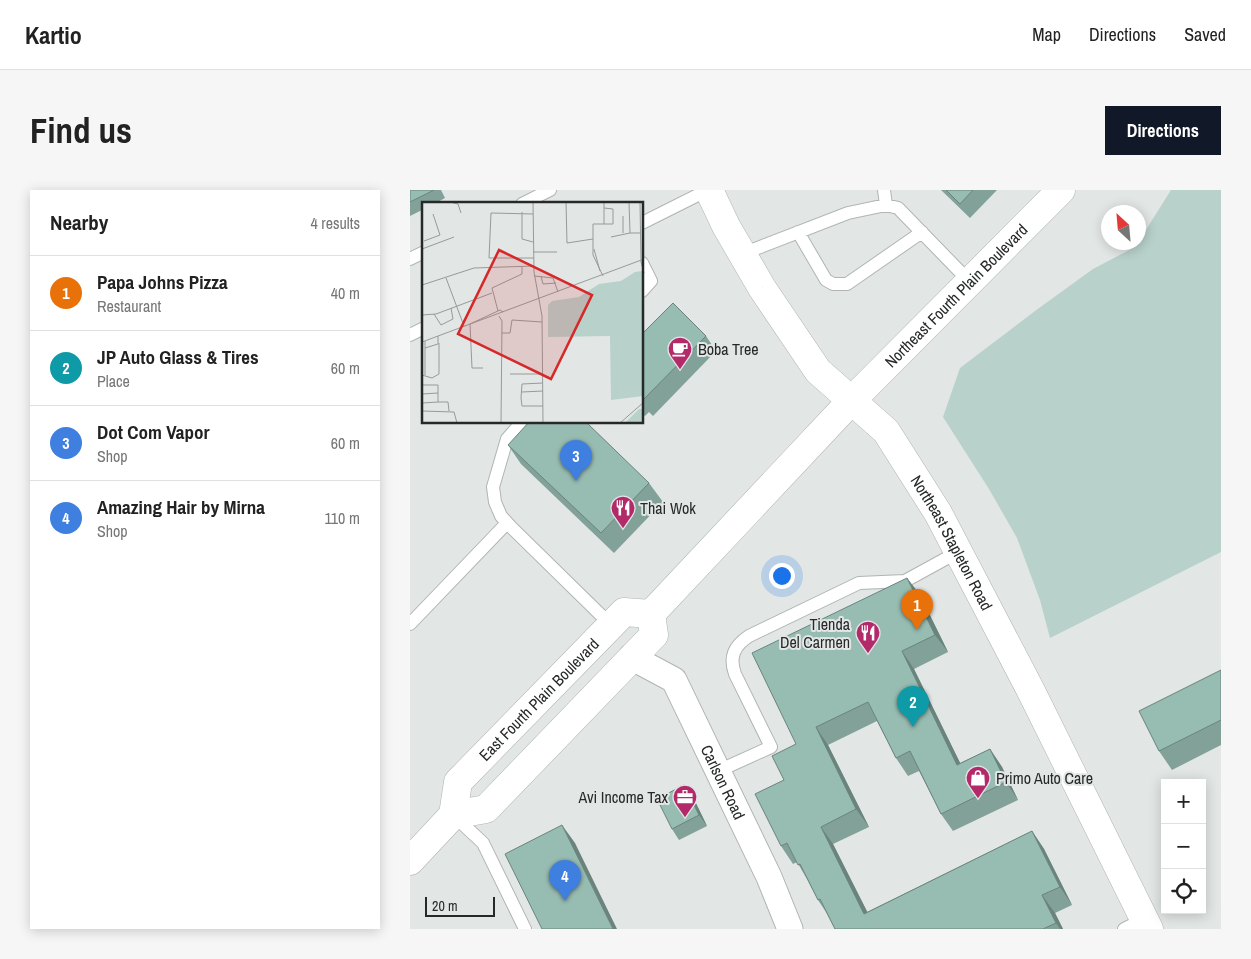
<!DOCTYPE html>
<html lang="en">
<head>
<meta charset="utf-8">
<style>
  body { margin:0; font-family:"Archivo Narrow",sans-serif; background:#f6f6f6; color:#222 }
  .controls { position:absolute; right:15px; bottom:15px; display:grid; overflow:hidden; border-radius:0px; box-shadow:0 2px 12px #0003 }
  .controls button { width:45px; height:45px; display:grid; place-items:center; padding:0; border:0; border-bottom:1px solid #e0e0e0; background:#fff; color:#222; font:25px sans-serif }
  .compass { position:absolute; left:691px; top:15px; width:45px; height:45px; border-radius:50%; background:#fff; box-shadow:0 2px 12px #0003; rotate:334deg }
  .scale { position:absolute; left:15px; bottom:12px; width:70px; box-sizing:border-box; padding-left:5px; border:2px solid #272929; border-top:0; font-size:14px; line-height:18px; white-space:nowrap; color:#272929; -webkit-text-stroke:4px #e2e6e5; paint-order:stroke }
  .you { position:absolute; left:371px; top:385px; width:18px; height:18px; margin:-12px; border:4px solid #fff; border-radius:50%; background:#1a73e8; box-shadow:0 0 0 8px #1a73e833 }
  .badge { display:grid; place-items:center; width:32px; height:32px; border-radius:50%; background:#111827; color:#fff; font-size:16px; font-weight:700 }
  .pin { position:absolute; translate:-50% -41px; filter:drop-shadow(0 1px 2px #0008) }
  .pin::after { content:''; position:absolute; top:26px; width:18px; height:15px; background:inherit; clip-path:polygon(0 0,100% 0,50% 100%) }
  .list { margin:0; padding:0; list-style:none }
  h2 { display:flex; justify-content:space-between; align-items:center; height:65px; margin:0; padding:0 20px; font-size:21px }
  h2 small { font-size:16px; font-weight:400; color:#767676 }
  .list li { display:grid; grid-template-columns:32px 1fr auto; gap:15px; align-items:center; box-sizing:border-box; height:75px; padding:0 20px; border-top:1px solid #e0e0e0 }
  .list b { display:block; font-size:19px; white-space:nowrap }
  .list p { margin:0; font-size:16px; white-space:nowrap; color:#767676 }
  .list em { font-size:16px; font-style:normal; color:#767676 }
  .icon { flex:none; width:28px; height:28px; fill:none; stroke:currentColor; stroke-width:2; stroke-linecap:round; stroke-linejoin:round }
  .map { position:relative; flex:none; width:811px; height:739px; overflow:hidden; border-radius:0px }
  header { display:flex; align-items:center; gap:30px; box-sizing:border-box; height:70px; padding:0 25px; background:#fff; border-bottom:1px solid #e0e0e0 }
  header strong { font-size:24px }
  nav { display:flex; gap:28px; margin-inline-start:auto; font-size:18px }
  .intro { display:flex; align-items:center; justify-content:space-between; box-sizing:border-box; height:120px; padding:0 30px }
  h1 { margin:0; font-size:35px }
  .button { padding:12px 22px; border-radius:0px; background:#111827; color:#fff; font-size:18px; font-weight:700 }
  main { display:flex; gap:30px; padding:0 30px }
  aside { flex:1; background:#fff; border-radius:0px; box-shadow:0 2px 12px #0003 }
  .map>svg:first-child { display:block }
  .green { fill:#b8d1ca }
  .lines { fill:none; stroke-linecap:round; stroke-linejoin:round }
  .service-casing { stroke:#b0b4b3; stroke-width:14 }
  .minor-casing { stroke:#b0b4b3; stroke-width:27 }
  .tertiary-casing { stroke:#b0b4b3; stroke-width:29 }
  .secondary-casing { stroke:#b0b4b3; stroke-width:29 }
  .service { stroke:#fff; stroke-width:12 }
  .minor { stroke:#fff; stroke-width:25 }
  .tertiary { stroke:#fff; stroke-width:28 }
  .secondary { stroke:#fff; stroke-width:28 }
  .wall { fill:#82a299 }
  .shaded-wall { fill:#6a847d }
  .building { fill:#97bcb2; stroke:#6a847d }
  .labels { text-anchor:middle; stroke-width:4; stroke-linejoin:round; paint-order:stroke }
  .street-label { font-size:16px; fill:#272929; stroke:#e2e6e5 }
  .poi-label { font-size:16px; fill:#272929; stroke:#e2e6e5; text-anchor:start }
  .inset-road { fill:none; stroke:#979a9a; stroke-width:1 }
  .view { fill:#d62828; fill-opacity:0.15; stroke:#d62828; stroke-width:2.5 }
  .inset-edge { fill:none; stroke:#272929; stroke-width:2.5 }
</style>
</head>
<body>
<header>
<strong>Kartio</strong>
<nav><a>Map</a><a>Directions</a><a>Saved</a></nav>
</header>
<div class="intro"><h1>Find us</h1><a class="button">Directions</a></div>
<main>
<aside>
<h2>Nearby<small>4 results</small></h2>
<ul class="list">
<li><span class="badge" style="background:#e8710a">1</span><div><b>Papa Johns Pizza</b><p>Restaurant</p></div><em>40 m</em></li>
<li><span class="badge" style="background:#0f9aa8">2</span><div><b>JP Auto Glass &amp; Tires</b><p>Place</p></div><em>60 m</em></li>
<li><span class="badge" style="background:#3f7fe0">3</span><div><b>Dot Com Vapor</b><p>Shop</p></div><em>60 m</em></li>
<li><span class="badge" style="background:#3f7fe0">4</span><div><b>Amazing Hair by Mirna</b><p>Shop</p></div><em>110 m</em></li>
</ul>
</aside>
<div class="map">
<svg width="811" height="739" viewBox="0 0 811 739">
  <rect width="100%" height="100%" fill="#e2e6e5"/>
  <path class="green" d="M 761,0 L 811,0 L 811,362 L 640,448 L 630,410 L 607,348 L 579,299 L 533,227 L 550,178 L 625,121 L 683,79 L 723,58 L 728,52 L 729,51 Z"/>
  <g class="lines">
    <defs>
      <path id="service" d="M 474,0 L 476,15
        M 112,14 L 140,0
        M 232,33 L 298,0
        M 388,42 L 416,90 L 423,94 L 437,94 L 512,42
        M 332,64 L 438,23 L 476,15 L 488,18 L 560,92
        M 0,69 L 14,62
        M 232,73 L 241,91 L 232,101
        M 0,145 L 14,138
        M 112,232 L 97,249 L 83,297 L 85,312 L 91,326 L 101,337 L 201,435
        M 0,434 L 97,333
        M 308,581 L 361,557 L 325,484 C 319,467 324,456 339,446 L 449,393 L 495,391 L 548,362
        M 43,625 L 73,653 L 115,739
        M 714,739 L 734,729"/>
      <g id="minor">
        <path id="s1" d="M 221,467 L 264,490 L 359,687 L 380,739"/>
      </g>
      <g id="tertiary">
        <path id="s2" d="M 299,0 L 316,36 L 352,98 L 408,181 L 476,241 L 528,323 L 621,501 L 739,739"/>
      </g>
      <g id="secondary">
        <path id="s3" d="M 241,424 L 442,210 L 651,0"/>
        <path id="s4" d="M 43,625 L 48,592 L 214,422 L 241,424"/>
        <path d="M 0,671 L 43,625 L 76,619 L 244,445 L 241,424"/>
      </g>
    </defs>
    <use href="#service" class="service-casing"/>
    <use href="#minor" class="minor-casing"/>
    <use href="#tertiary" class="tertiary-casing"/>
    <use href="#secondary" class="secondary-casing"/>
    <use href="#service" class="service"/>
    <use href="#minor" class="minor"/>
    <use href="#tertiary" class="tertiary"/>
    <use href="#secondary" class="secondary"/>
  </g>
  <path class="wall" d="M 0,0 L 31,0 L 35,8 L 24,14 L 14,14 L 14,19 L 0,26 Z
    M 531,0 L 587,0 L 560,28 Z
    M 232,144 L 296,146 L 306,161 L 243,226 L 239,222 L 235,226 L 232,223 Z
    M 98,255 L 239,293 L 253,312 L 204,363 L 111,274 Z
    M 497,388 L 510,405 L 538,462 L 504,479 L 550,573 L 580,559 L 592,577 L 608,610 L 543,641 L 531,624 L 509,581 L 498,586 L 486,568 L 467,531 L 418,555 L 459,637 L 423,654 L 457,722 L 622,641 L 634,659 L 662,715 L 645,723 L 653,739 L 425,739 L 416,722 L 408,710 L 397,689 L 387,672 L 383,674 L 371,656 L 374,590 L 386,554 Z
    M 811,480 L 811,555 L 762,580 L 749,561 Z
    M 282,605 L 297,636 L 269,650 L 262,639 Z"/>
  <path class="shaded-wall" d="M 497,388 L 510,405 L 538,462 L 525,445 Z
    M 492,461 L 504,479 L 560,593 L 547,575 Z
    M 406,537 L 418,555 L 459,637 L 446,619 Z
    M 580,559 L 592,577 L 608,610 L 596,592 Z
    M 274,595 L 282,605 L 297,636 L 289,625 Z
    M 152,635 L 165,653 L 207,739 L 203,739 Z
    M 411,637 L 423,654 L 466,739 L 454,724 Z
    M 622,641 L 634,659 L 662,715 L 650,697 Z
    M 632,705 L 645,723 L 653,739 L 650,739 L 646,733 Z"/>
  <path class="building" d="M 0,0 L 24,0 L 0,12 Z
    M 536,0 L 563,0 L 550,14 Z
    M 263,113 L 296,146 L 232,211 L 232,144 Z
    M 119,232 L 176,232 L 239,293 L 191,343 L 98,255 Z
    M 497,388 L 525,445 L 492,461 L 547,575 L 580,559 L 596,592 L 531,624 L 500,561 L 486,568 L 458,512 L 406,537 L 446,619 L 411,637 L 454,724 L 622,641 L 650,697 L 632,705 L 646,733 L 633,739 L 425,739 L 410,709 L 408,710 L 390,674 L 388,675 L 377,653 L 371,656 L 345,604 L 374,590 L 362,566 L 386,554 L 342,463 Z
    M 811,480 L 811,530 L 749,561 L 729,521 Z
    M 274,595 L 289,625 L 262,639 L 247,609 Z
    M 152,635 L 203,739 L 132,739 L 95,664 Z"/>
  <defs>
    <symbol id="cafe-pin" viewBox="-11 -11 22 30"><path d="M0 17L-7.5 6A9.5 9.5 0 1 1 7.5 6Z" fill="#b32a6a" stroke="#e2e6e5"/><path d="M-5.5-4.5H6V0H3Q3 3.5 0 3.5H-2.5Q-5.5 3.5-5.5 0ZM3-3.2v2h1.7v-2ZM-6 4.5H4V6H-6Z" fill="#fff"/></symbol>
    <symbol id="restaurant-pin" viewBox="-11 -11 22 30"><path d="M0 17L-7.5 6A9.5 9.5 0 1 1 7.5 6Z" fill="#b32a6a" stroke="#e2e6e5"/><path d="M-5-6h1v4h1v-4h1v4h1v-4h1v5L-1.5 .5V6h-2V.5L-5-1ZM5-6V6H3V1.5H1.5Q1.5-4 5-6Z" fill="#fff"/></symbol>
    <symbol id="shop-pin" viewBox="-11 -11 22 30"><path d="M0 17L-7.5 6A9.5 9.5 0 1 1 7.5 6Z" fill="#b32a6a" stroke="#e2e6e5"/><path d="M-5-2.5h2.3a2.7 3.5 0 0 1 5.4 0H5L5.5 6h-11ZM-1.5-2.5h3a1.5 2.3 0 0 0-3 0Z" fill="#fff"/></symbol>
    <symbol id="office-pin" viewBox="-11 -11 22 30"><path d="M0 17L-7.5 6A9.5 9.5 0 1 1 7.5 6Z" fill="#b32a6a" stroke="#e2e6e5"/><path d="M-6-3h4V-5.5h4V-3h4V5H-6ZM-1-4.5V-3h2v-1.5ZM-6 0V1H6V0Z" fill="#fff"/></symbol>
  </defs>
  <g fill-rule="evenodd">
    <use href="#cafe-pin" x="256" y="145" width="28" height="38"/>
    <use href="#restaurant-pin" x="199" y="304" width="28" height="38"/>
    <use href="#restaurant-pin" x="444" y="429" width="28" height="38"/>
    <use href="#shop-pin" x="554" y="574" width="28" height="38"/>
    <use href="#office-pin" x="261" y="593" width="28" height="38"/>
  </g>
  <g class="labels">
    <g class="street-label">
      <text dy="6" stroke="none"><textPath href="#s3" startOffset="441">Northeast Fourth Plain Boulevard</textPath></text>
      <text dy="6" stroke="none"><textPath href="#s2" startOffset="432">Northeast Stapleton Road</textPath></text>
      <text dy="6" stroke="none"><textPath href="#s4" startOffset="149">East Fourth Plain Boulevard</textPath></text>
      <text dy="6" stroke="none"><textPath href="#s1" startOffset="162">Carlson Road</textPath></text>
    </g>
    <g class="poi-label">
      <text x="288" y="165">Boba Tree</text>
      <text x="230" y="324">Thai Wok</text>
      <text x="440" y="440" text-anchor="end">Tienda<tspan x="440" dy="18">Del Carmen</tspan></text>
      <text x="586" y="594">Primo Auto Care</text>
      <text x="258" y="613" text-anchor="end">Avi Income Tax</text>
    </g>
  </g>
  <g transform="translate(12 12)">
    <rect width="221" height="221" fill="#e2e6e5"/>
    <path d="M 220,69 L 221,194 L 189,198 L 188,134 L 126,135 L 126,103 L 130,99 L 157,95 L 177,82 L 199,79 L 213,70 ZM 217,207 L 221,207 L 221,221 L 203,221 Z" fill="#b8d1ca"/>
    <path class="inset-road" d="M 28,0 L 36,2 L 39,11M 111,0 L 112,70 L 120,114 L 121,221M 144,0 L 145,41 L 171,37M 207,0 L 208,31 L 218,31M 218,0 L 219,60M 100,10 L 100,37 L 111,40M 111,12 L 69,11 L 67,56 L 112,56M 201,14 L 201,31M 182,22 L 191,22 L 191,7 L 182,6M 189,35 L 208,31M 2,39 L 18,33 L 11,12M 0,47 L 32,35M 172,47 L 178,69M 111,50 L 135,50M 222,62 L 219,60 L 222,71M 112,74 L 131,76 L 136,90M 119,74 L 121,82 L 134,81M 181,74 L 171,53 L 171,22 L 182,22 L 182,0M 24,76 L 42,124M 0,83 L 52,66 L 112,64M 76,109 L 70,86 L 100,72 L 100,65M 12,112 L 19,123 L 31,117 L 29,106M 0,113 L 14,112 L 70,91M 77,114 L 80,119 L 79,221M 48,122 L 50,166 L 61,166M 48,122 L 78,108 L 81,110M 80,131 L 88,131 L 90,118 L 120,120M 0,140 L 222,57M 3,146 L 16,142 L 16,134M 88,172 L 121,172M 0,173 L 10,176 L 17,172 L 17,141M 3,173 L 3,139M 121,181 L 100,182 L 99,196 L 100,204 L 121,204M 0,183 L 16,183 L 16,200 L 0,201M 100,190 L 121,189M 0,192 L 16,191M 16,200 L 26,200 L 27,209M 0,209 L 32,210 L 35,221M 198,221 L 222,200"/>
    <path class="view" d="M 77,48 L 170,93 L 129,177 L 36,132 Z"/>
    <rect width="221" height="221" class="inset-edge"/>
  </g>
</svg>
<div class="controls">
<button>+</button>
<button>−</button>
<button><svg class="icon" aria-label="locate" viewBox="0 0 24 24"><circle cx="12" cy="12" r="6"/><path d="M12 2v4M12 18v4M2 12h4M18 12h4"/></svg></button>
</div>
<svg class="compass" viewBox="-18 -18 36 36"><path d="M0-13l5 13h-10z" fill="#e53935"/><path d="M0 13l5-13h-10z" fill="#767676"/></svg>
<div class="scale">20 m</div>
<div class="you"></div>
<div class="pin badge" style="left:507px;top:440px;background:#e8710a">1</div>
<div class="pin badge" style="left:503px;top:537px;background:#0f9aa8">2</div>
<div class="pin badge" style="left:166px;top:291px;background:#3f7fe0">3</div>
<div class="pin badge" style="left:155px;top:711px;background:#3f7fe0">4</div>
</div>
</main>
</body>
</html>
